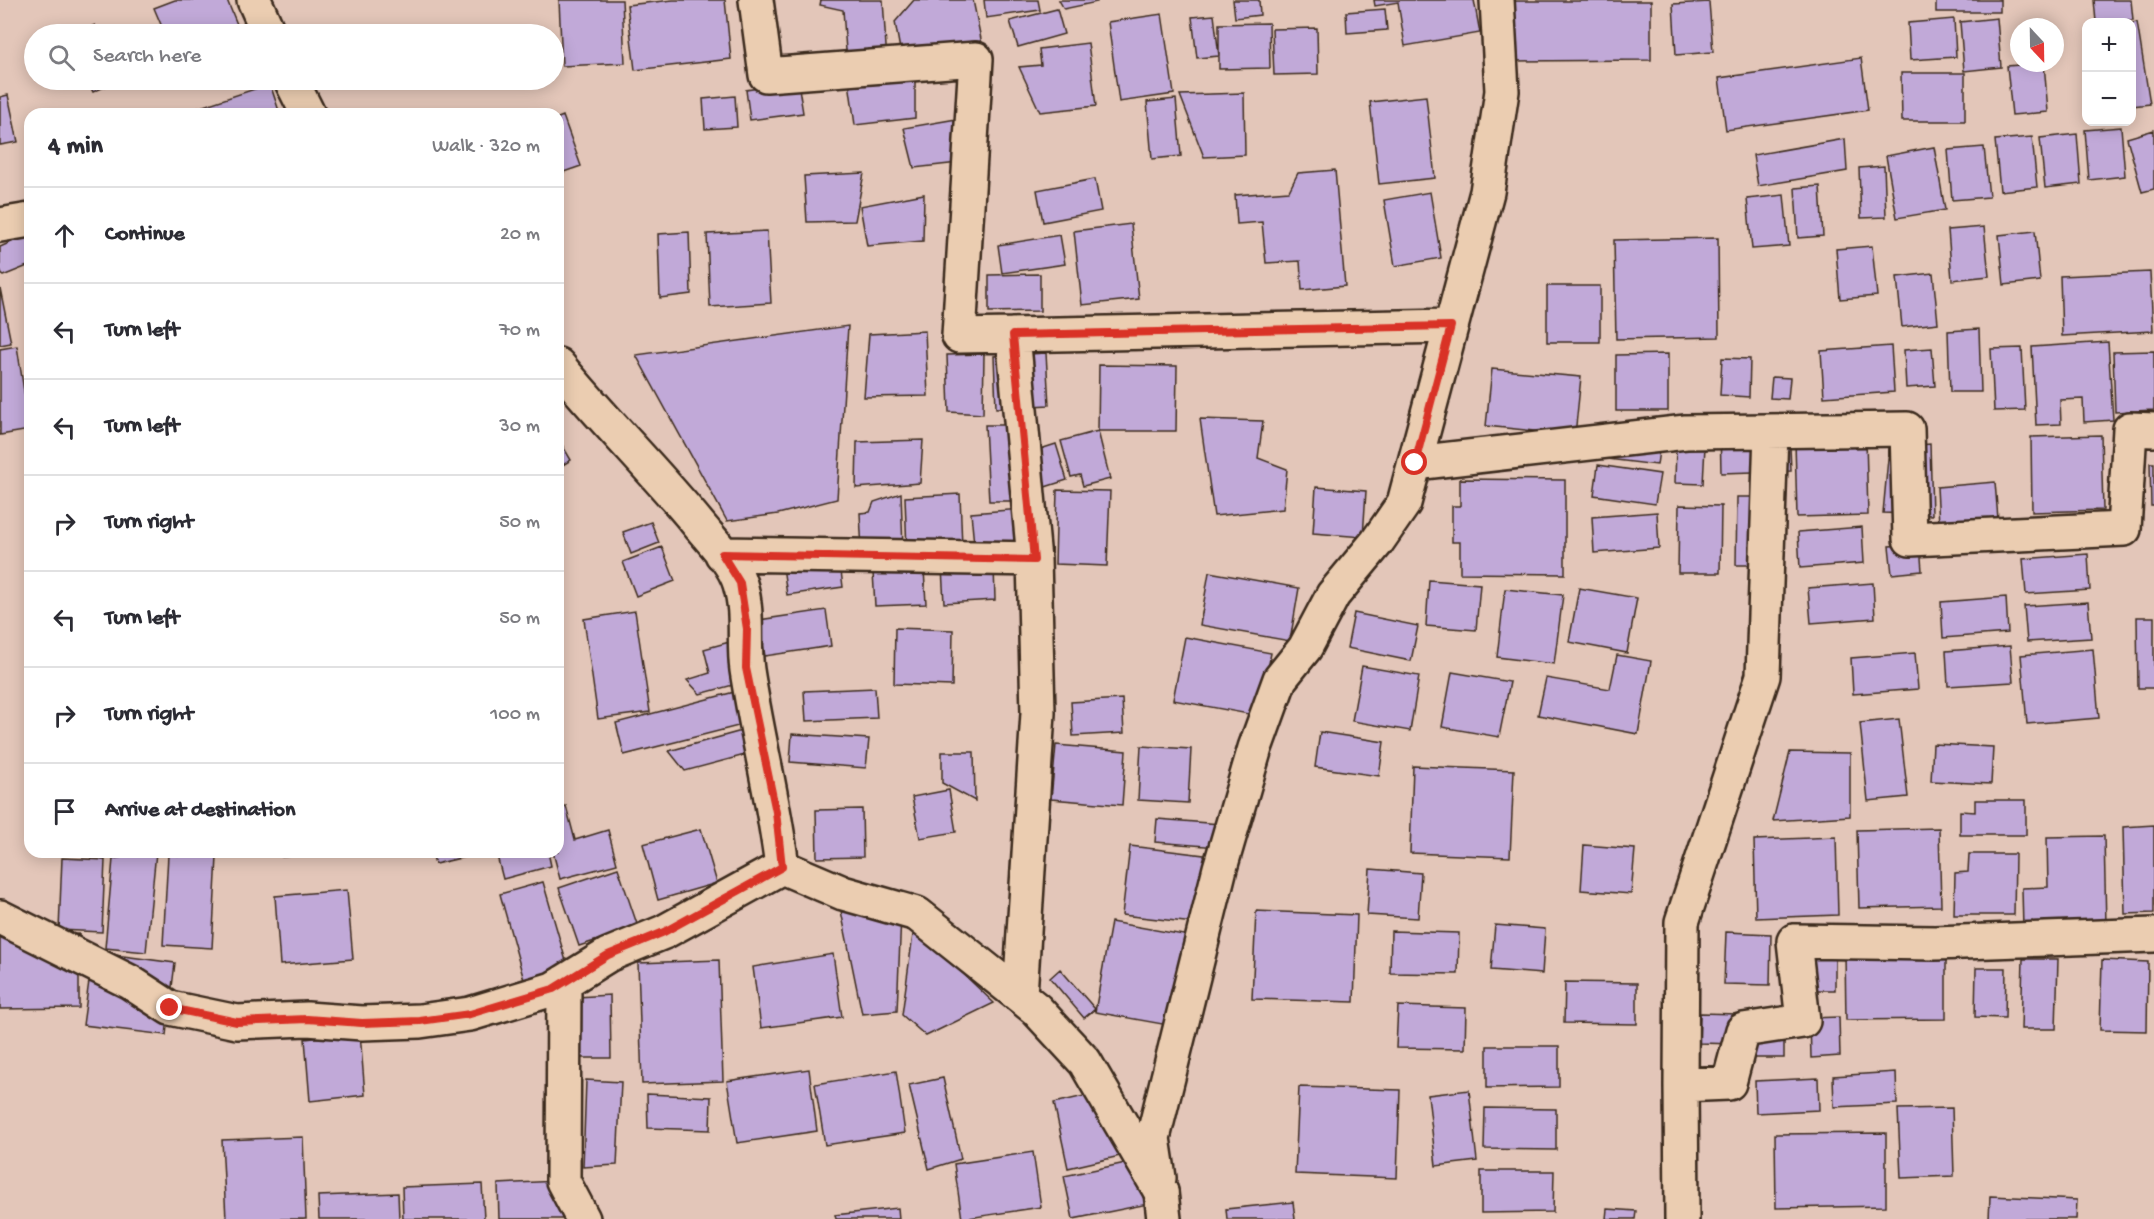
<!DOCTYPE html>
<html lang="en">
<head>
<meta charset="utf-8">
<style>
  body { margin:0; font-family:"Gochi Hand",sans-serif; background:#f2f2f3; color:#2b2b33 }
  .controls { position:absolute; right:18px; top:18px; display:grid; overflow:hidden; border-radius:12px; box-shadow:0 3px 15px #0003 }
  .controls button { width:54px; height:54px; display:grid; place-items:center; padding:0; border:0; border-bottom:2px solid #e1e1e2; background:#fff; color:#2b2b33; font:30px sans-serif }
  .compass { position:absolute; left:2010px; top:18px; width:54px; height:54px; border-radius:50%; background:#fff; box-shadow:0 3px 15px #0003; rotate:158deg }
  .stop { position:absolute; width:18px; height:18px; margin:-14px; border:4px solid #d93025; border-radius:50%; background:#fff }
  .stop.end { background:#d93025; border-color:#fff; box-shadow:0 2px 6px #0008 }
  .list { margin:0; padding:0; list-style:none }
  h2 { display:flex; justify-content:space-between; align-items:center; height:78px; margin:0; padding:0 24px; font-size:26px }
  h2 small { font-size:20px; font-weight:400; color:#7c7c81 }
  .list li { display:grid; grid-template-columns:39px 1fr auto; gap:18px; align-items:center; box-sizing:border-box; height:96px; padding:0 24px; border-top:2px solid #e1e1e2 }
  .list b { display:block; font-size:22px; white-space:nowrap }
  .list em { font-size:20px; font-style:normal; color:#7c7c81 }
  .icon { flex:none; width:33px; height:33px; fill:none; stroke:currentColor; stroke-width:2; stroke-linecap:round; stroke-linejoin:round }
  .map { position:relative; flex:none; width:2154px; height:1219px; overflow:hidden }
  .search { position:absolute; background:#fff; box-shadow:0 3px 15px #0003; left:24px; top:24px; width:540px; height:66px; display:flex; align-items:center; gap:15px; box-sizing:border-box; padding:0 21px; border-radius:33px; color:#7c7c81; font-size:22px }
  .panel { position:absolute; background:#fff; box-shadow:0 3px 15px #0003; left:24px; top:108px; width:540px; height:750px; border-radius:18px }
  .map>svg:first-child { display:block }
  .building { fill:#c1a9d8; stroke:#3b2a1e; stroke-width:1.5 }
  .lines { fill:none; stroke-linecap:round; stroke-linejoin:round }
  .minor-casing { stroke:#3b2a1e; stroke-width:38 }
  .secondary-casing { stroke:#3b2a1e; stroke-width:38 }
  .minor { stroke:#ebcdb1; stroke-width:33 }
  .secondary { stroke:#ebcdb1; stroke-width:33 }
  .route { stroke:#d93025; stroke-width:8 }
</style>
</head>
<body>
<div class="map">
<svg width="2154" height="1219" viewBox="0 0 2154 1219">
  <rect width="100%" height="100%" fill="#e3c6b9"/>
  <filter id="ink" filterUnits="userSpaceOnUse"><feTurbulence type="fractalNoise" baseFrequency=".0167" numOctaves="2"/><feDisplacementMap in="SourceGraphic" scale="12" xChannelSelector="R" yChannelSelector="G"/><feConvolveMatrix kernelMatrix="1 2 1 2 8 2 1 2 1" color-interpolation-filters="sRGB"/></filter>
  <g filter="url(#ink)">
    <path class="building" d="M 175,0 L 227,0 L 241,34 L 165,34 L 154,8 Z
      M 559,0 L 622,0 L 625,63 L 562,66 Z
      M 673,0 L 725,0 L 731,59 L 635,70 L 627,5 Z
      M 821,0 L 883,0 L 887,62 L 847,64 L 843,10 L 820,5 Z
      M 914,0 L 973,0 L 983,49 L 903,66 L 895,22 Z
      M 984,0 L 1038,0 L 1040,10 L 986,18 Z
      M 1059,0 L 1097,0 L 1097,2 L 1064,9 Z
      M 1233,0 L 1259,0 L 1260,15 L 1235,18 Z
      M 1374,0 L 1474,0 L 1480,33 L 1405,46 L 1398,2 L 1375,6 Z
      M 1936,0 L 2000,0 L 2000,12 L 1936,12 Z
      M 2094,0 L 2131,0 L 2133,20 L 2096,22 Z
      M 1515,1 L 1651,1 L 1651,60 L 1515,61 Z
      M 1709,2 L 1713,52 L 1676,55 L 1673,4 Z
      M 1057,9 L 1064,34 L 1018,47 L 1010,21 Z
      M 1385,9 L 1387,30 L 1347,33 L 1346,12 Z
      M 1162,14 L 1174,94 L 1119,102 L 1108,22 Z
      M 1214,15 L 1219,56 L 1197,58 L 1192,17 Z
      M 1997,18 L 2001,67 L 1964,71 L 1960,22 Z
      M 1954,19 L 1956,57 L 1910,60 L 1908,23 Z
      M 2137,22 L 2150,104 L 2132,106 L 2132,23 Z
      M 1269,23 L 1270,68 L 1219,69 L 1219,24 Z
      M 95,25 L 99,34 L 75,34 Z
      M 1317,28 L 1318,74 L 1274,75 L 1272,29 Z
      M 1088,43 L 1096,106 L 1040,112 L 1019,67 L 1041,65 L 1039,49 Z
      M 1861,58 L 1868,110 L 1726,130 L 1719,78 Z
      M 2044,63 L 2048,112 L 2012,115 L 2007,66 Z
      M 1901,73 L 1965,73 L 1965,121 L 1902,121 Z
      M 915,77 L 915,118 L 855,125 L 849,82 Z
      M 87,80 L 120,80 L 93,92 Z
      M 798,82 L 803,113 L 750,120 L 746,90 Z
      M 270,84 L 280,114 L 182,114 L 182,113 Z
      M 1244,93 L 1245,155 L 1204,157 L 1180,95 Z
      M 8,95 L 18,142 L 0,145 L 0,97 Z
      M 735,96 L 737,127 L 705,129 L 703,99 Z
      M 1426,96 L 1435,178 L 1379,184 L 1370,102 Z
      M 1176,99 L 1181,156 L 1152,159 L 1147,102 Z
      M 563,116 L 581,166 L 558,174 L 558,118 Z
      M 968,117 L 967,162 L 914,168 L 904,128 Z
      M 2121,127 L 2125,176 L 2089,180 L 2085,130 Z
      M 2154,130 L 2154,189 L 2142,192 L 2127,138 Z
      M 2077,134 L 2081,184 L 2045,188 L 2040,138 Z
      M 2032,137 L 2037,187 L 2000,191 L 1995,140 Z
      M 1845,139 L 1847,171 L 1758,186 L 1753,155 Z
      M 1934,147 L 1945,210 L 1897,218 L 1886,156 Z
      M 1984,147 L 1989,197 L 1952,200 L 1948,150 Z
      M 1884,166 L 1886,217 L 1861,218 L 1859,168 Z
      M 1335,170 L 1345,286 L 1302,290 L 1300,261 L 1266,263 L 1262,222 L 1237,224 L 1235,195 L 1289,191 L 1298,173 Z
      M 864,173 L 855,221 L 807,222 L 804,176 Z
      M 1095,179 L 1101,211 L 1043,222 L 1037,190 Z
      M 1820,186 L 1823,236 L 1798,238 L 1795,188 Z
      M 1430,192 L 1441,258 L 1395,266 L 1384,200 Z
      M 924,194 L 923,241 L 867,246 L 860,206 Z
      M 1784,195 L 1789,246 L 1752,249 L 1747,199 Z
      M 1131,224 L 1139,299 L 1082,305 L 1074,231 Z
      M 1984,227 L 1989,276 L 1952,280 L 1948,230 Z
      M 767,231 L 771,303 L 710,307 L 707,234 Z
      M 2035,231 L 2040,281 L 2004,285 L 1999,235 Z
      M 689,232 L 691,294 L 660,298 L 658,234 Z
      M 30,234 L 30,265 L 3,276 L 0,269 L 0,247 Z
      M 1060,235 L 1065,264 L 1002,273 L 998,245 Z
      M 1718,238 L 1719,337 L 1616,339 L 1614,240 Z
      M 1872,246 L 1877,296 L 1840,299 L 1836,249 Z
      M 2150,272 L 2153,331 L 2062,336 L 2060,276 Z
      M 1933,273 L 1938,323 L 1902,327 L 1897,277 Z
      M 1040,274 L 1040,311 L 989,312 L 989,275 Z
      M 1547,286 L 1600,286 L 1600,342 L 1547,342 Z
      M 0,288 L 11,343 L 0,345 Z
      M 848,326 L 837,499 L 778,514 L 727,521 L 636,355 Z
      M 1979,329 L 1981,392 L 1950,392 L 1948,331 Z
      M 925,331 L 928,396 L 864,397 L 869,334 Z
      M 2108,342 L 2113,420 L 2084,422 L 2083,399 L 2060,400 L 2061,424 L 2036,425 L 2032,347 Z
      M 17,346 L 30,430 L 0,435 L 0,349 Z
      M 1891,346 L 1894,392 L 1824,397 L 1821,351 Z
      M 1932,348 L 1935,386 L 1906,388 L 1904,350 Z
      M 2022,348 L 2025,410 L 1994,411 L 1991,349 Z
      M 2154,351 L 2154,410 L 2115,412 L 2113,352 Z
      M 1046,353 L 1049,405 L 996,408 L 994,356 Z
      M 984,354 L 983,414 L 949,412 L 947,355 Z
      M 1668,354 L 1668,411 L 1616,411 L 1616,355 Z
      M 1722,358 L 1750,359 L 1749,397 L 1720,395 Z
      M 1099,365 L 1177,366 L 1176,431 L 1098,431 Z
      M 1492,369 L 1581,377 L 1575,435 L 1486,426 Z
      M 1772,377 L 1790,378 L 1788,399 L 1770,398 Z
      M 1200,419 L 1263,421 L 1258,458 L 1287,469 L 1283,509 L 1214,516 Z
      M 1789,424 L 1791,471 L 1721,473 L 1720,426 Z
      M 985,425 L 1012,425 L 1016,501 L 989,501 Z
      M 1098,431 L 1110,479 L 1083,486 L 1080,475 L 1071,477 L 1061,441 Z
      M 2101,435 L 2103,510 L 2032,512 L 2031,437 Z
      M 1661,436 L 1657,465 L 1591,457 Z
      M 558,438 L 571,460 L 558,468 Z
      M 1866,439 L 1868,515 L 1797,517 L 1795,441 Z
      M 923,440 L 920,483 L 856,488 L 857,442 Z
      M 1056,444 L 1067,480 L 1042,488 L 1031,452 Z
      M 1930,444 L 1932,515 L 1883,513 L 1889,448 Z
      M 1676,445 L 1705,446 L 1703,484 L 1675,483 Z
      M 2150,463 L 2154,463 L 2154,506 L 2151,506 Z
      M 1598,465 L 1660,474 L 1655,504 L 1594,495 Z
      M 1460,479 L 1565,480 L 1565,574 L 1460,573 L 1460,542 L 1452,542 L 1452,506 L 1460,506 Z
      M 1995,482 L 1998,519 L 1939,524 L 1937,487 Z
      M 1316,487 L 1366,491 L 1363,537 L 1313,533 Z
      M 1057,490 L 1110,491 L 1107,566 L 1055,564 Z
      M 901,493 L 903,550 L 862,551 L 860,513 L 870,512 L 874,502 Z
      M 960,494 L 962,548 L 907,551 L 905,497 Z
      M 1737,497 L 1779,497 L 1778,565 L 1736,565 Z
      M 1679,505 L 1721,506 L 1720,573 L 1678,573 Z
      M 1022,509 L 1025,550 L 975,555 L 971,513 Z
      M 1657,512 L 1659,548 L 1594,553 L 1592,517 Z
      M 651,522 L 659,543 L 631,554 L 623,532 Z
      M 1862,527 L 1864,563 L 1800,568 L 1798,532 Z
      M 837,539 L 843,587 L 787,595 L 780,546 Z
      M 1920,544 L 1922,571 L 1892,574 L 1889,546 Z
      M 662,547 L 675,581 L 636,596 L 623,562 Z
      M 2088,554 L 2090,590 L 2026,594 L 2023,559 Z
      M 994,566 L 995,600 L 944,603 L 942,568 Z
      M 924,569 L 926,604 L 875,606 L 873,572 Z
      M 1209,572 L 1299,588 L 1290,641 L 1200,625 Z
      M 1429,580 L 1480,584 L 1476,630 L 1426,626 Z
      M 1873,583 L 1875,618 L 1811,623 L 1808,588 Z
      M 1579,588 L 1637,598 L 1627,653 L 1569,642 Z
      M 1505,589 L 1563,595 L 1554,664 L 1497,657 Z
      M 2006,597 L 2008,633 L 1943,638 L 1941,602 Z
      M 2088,602 L 2091,638 L 2027,642 L 2024,606 Z
      M 826,610 L 831,646 L 765,656 L 759,620 Z
      M 635,611 L 650,712 L 598,719 L 584,619 Z
      M 1354,613 L 1418,626 L 1411,661 L 1347,648 Z
      M 2137,617 L 2154,617 L 2154,688 L 2138,688 Z
      M 895,628 L 953,630 L 952,686 L 894,684 Z
      M 1185,637 L 1271,653 L 1259,716 L 1173,700 Z
      M 733,641 L 744,682 L 700,694 L 687,680 L 710,673 L 704,649 Z
      M 2010,646 L 2013,682 L 1948,686 L 1946,651 Z
      M 2093,649 L 2099,718 L 2027,724 L 2021,655 Z
      M 1915,653 L 1918,689 L 1853,694 L 1851,658 Z
      M 1617,655 L 1651,661 L 1638,734 L 1538,715 L 1546,678 L 1610,689 Z
      M 1362,666 L 1419,676 L 1410,731 L 1352,721 Z
      M 1452,672 L 1510,682 L 1499,737 L 1442,727 Z
      M 875,688 L 877,718 L 806,721 L 804,691 Z
      M 742,690 L 750,723 L 624,755 L 616,723 Z
      M 1122,699 L 1124,733 L 1073,736 L 1071,702 Z
      M 1899,719 L 1908,797 L 1868,801 L 1860,723 Z
      M 749,729 L 756,752 L 685,771 L 669,751 Z
      M 1320,732 L 1384,742 L 1379,776 L 1315,767 Z
      M 792,734 L 869,739 L 866,768 L 790,762 Z
      M 1933,744 L 1993,747 L 1991,784 L 1931,781 Z
      M 1056,745 L 1126,751 L 1122,805 L 1051,799 Z
      M 1141,746 L 1191,749 L 1188,803 L 1138,800 Z
      M 942,752 L 974,752 L 975,801 L 942,783 Z
      M 1790,752 L 1850,753 L 1850,816 L 1773,821 Z
      M 1413,766 L 1514,770 L 1510,857 L 1410,853 Z
      M 949,790 L 956,832 L 920,838 L 912,797 Z
      M 1975,800 L 2026,800 L 2026,835 L 1960,835 L 1960,811 L 1975,812 Z
      M 566,806 L 575,840 L 608,830 L 617,864 L 560,879 L 553,852 L 558,852 L 558,808 Z
      M 862,809 L 863,857 L 817,858 L 816,810 Z
      M 1157,819 L 1220,824 L 1218,847 L 1155,842 Z
      M 2154,825 L 2154,913 L 2125,914 L 2123,827 Z
      M 1939,828 L 1941,906 L 1859,908 L 1857,830 Z
      M 701,829 L 717,883 L 658,900 L 643,844 Z
      M 2104,836 L 2106,926 L 2023,929 L 2022,888 L 2048,887 L 2047,837 Z
      M 1836,837 L 1838,915 L 1756,918 L 1754,840 Z
      M 1584,845 L 1635,849 L 1631,894 L 1581,890 Z
      M 1130,846 L 1212,856 L 1203,924 L 1122,915 Z
      M 149,852 L 156,852 L 146,952 L 105,948 L 113,859 Z
      M 282,852 L 340,852 L 282,857 Z
      M 432,852 L 486,852 L 435,864 Z
      M 496,852 L 548,852 L 551,866 L 503,879 Z
      M 1969,854 L 2015,854 L 2014,915 L 1954,915 L 1955,873 L 1968,872 Z
      M 168,855 L 217,857 L 212,948 L 163,945 Z
      M 62,858 L 105,860 L 102,932 L 59,930 Z
      M 618,868 L 638,927 L 579,946 L 559,888 Z
      M 1370,869 L 1421,873 L 1418,918 L 1367,915 Z
      M 543,882 L 568,968 L 524,980 L 500,894 Z
      M 347,890 L 353,959 L 280,965 L 275,896 Z
      M 840,906 L 901,915 L 897,1011 L 862,1014 Z
      M 1256,911 L 1357,915 L 1354,1002 L 1252,999 Z
      M 1111,922 L 1195,937 L 1179,1027 L 1095,1012 Z
      M 1495,925 L 1545,929 L 1542,974 L 1491,970 Z
      M 914,927 L 994,1003 L 926,1036 L 902,1015 Z
      M 1391,931 L 1459,933 L 1458,974 L 1390,973 Z
      M 1726,932 L 1771,934 L 1770,985 L 1724,984 Z
      M 79,934 L 79,1008 L 0,1009 L 0,935 Z
      M 93,952 L 175,963 L 166,1035 L 83,1025 Z
      M 1805,953 L 1835,953 L 1835,990 L 1806,990 Z
      M 1845,953 L 1946,953 L 1946,1019 L 1846,1020 Z
      M 833,954 L 842,1017 L 761,1028 L 753,967 Z
      M 2023,959 L 2058,959 L 2056,1029 L 2021,1029 Z
      M 719,960 L 723,1081 L 642,1084 L 638,963 Z
      M 2102,960 L 2148,962 L 2147,1031 L 2100,1030 Z
      M 1976,968 L 2006,968 L 2005,1018 L 1975,1017 Z
      M 1060,969 L 1095,1009 L 1084,1018 L 1050,978 Z
      M 1565,982 L 1637,983 L 1637,1024 L 1564,1023 Z
      M 610,995 L 611,1058 L 578,1058 L 577,997 Z
      M 1398,1006 L 1466,1008 L 1465,1049 L 1396,1048 Z
      M 1700,1013 L 1737,1014 L 1737,1044 L 1699,1043 Z
      M 1839,1017 L 1840,1056 L 1811,1058 L 1810,1018 Z
      M 360,1033 L 365,1095 L 310,1101 L 305,1039 Z
      M 1744,1037 L 1784,1037 L 1784,1058 L 1743,1058 Z
      M 1487,1046 L 1559,1046 L 1559,1087 L 1487,1088 Z
      M 809,1069 L 817,1131 L 737,1143 L 727,1081 Z
      M 896,1071 L 905,1133 L 825,1145 L 815,1084 Z
      M 1896,1072 L 1897,1104 L 1834,1107 L 1833,1076 Z
      M 943,1078 L 961,1159 L 929,1169 L 909,1085 Z
      M 1818,1078 L 1819,1110 L 1756,1113 L 1755,1081 Z
      M 586,1080 L 621,1082 L 617,1165 L 583,1167 Z
      M 1299,1087 L 1400,1090 L 1397,1178 L 1295,1174 Z
      M 1119,1088 L 1133,1153 L 1068,1168 L 1054,1103 Z
      M 1469,1090 L 1477,1161 L 1436,1166 L 1428,1095 Z
      M 647,1094 L 711,1097 L 710,1130 L 648,1128 Z
      M 1485,1108 L 1556,1109 L 1556,1150 L 1484,1149 Z
      M 1952,1108 L 1954,1176 L 1901,1178 L 1898,1109 Z
      M 1886,1133 L 1886,1206 L 1776,1208 L 1775,1134 Z
      M 303,1137 L 306,1219 L 226,1219 L 222,1140 Z
      M 1033,1152 L 1041,1207 L 962,1219 L 954,1164 Z
      M 1140,1160 L 1148,1204 L 1073,1219 L 1064,1176 Z
      M 1481,1171 L 1554,1171 L 1553,1212 L 1481,1213 Z
      M 578,1180 L 579,1219 L 499,1219 L 498,1184 Z
      M 482,1184 L 484,1219 L 403,1219 L 402,1187 Z
      M 398,1193 L 399,1219 L 319,1219 L 318,1196 Z
      M 1990,1196 L 2077,1200 L 2076,1219 L 1989,1219 Z
      M 1293,1202 L 1295,1219 L 1227,1219 L 1226,1209 Z
      M 898,1208 L 899,1219 L 836,1219 L 835,1215 Z
      M 1607,1209 L 1636,1211 L 1635,1219 L 1606,1219 Z"/>
    <g class="lines">
      <defs>
        <path id="minor" d="M 254,0 L 269,34
          M 756,0 L 766,75 L 976,59 L 959,336 L 1451,326
          M 291,80 L 308,114
          M 0,225 L 30,220
          M 1013,335 L 1034,559
          M 558,365 C 603,420 654,470 699,525 C 713,542 734,563 740,584 C 749,613 743,642 747,670 C 757,736 774,800 782,867
          M 1415,463 L 1686,432 L 1907,429 L 1910,539 L 2124,529 L 2130,429 L 2154,430
          M 722,554 L 1034,559 L 1038,713 L 1020,995
          M 0,917 L 130,982 L 170,1008 L 237,1022 L 307,1019 L 362,1023 L 420,1021 L 470,1014 L 553,989 L 608,955 L 664,932 L 782,867 L 843,893 L 917,914 L 1036,1009 L 1085,1062 L 1161,1192
          M 564,982 L 563,1181 L 583,1219
          M 1681,1085 L 1682,922 L 1763,676 L 1771,431
          M 1159,1178 L 1153,1138 L 1220,868 L 1255,748 L 1280,679 L 1305,648 L 1333,595 L 1377,542 L 1404,503 L 1487,192 L 1502,91 L 1497,0
          M 1682,1219 L 1681,1085 L 1729,1083 L 1743,1030 L 1803,1021 L 1794,941 L 1935,943 L 2154,935"/>
        <path id="secondary" d="M 1161,1192 L 1164,1219"/>
      </defs>
      <use href="#minor" class="minor-casing"/>
      <use href="#secondary" class="secondary-casing"/>
      <use href="#minor" class="minor"/>
      <use href="#secondary" class="secondary"/>
    </g>
  </g>
  <g class="lines" filter="url(#ink)">
    <path class="route" d="M 170,1008 L 237,1022 L 307,1019 L 362,1023 L 420,1021 L 470,1014 L 553,989 L 608,955 L 664,932 L 782,867 L 776,812 L 746,668 L 747,629 L 740,583 L 722,554 L 1034,560 L 1013,335 L 1451,326 L 1415,463"/>
  </g>
</svg>
<div class="controls">
<button>+</button>
<button>−</button>
</div>
<svg class="compass" viewBox="-18 -18 36 36"><path d="M0-13l5 13h-10z" fill="#e53935"/><path d="M0 13l5-13h-10z" fill="#7c7c81"/></svg>
<div class="stop" style="left:1415px;top:463px"></div>
<div class="stop end" style="left:170px;top:1008px"></div>
<div class="search"><svg class="icon" aria-label="search" viewBox="0 0 24 24"><circle cx="10" cy="10" r="6"/><path d="M15 15l6 6"/></svg>Search here</div>
<section class="panel">
<h2>4 min<small>Walk · 320 m</small></h2>
<ul class="list">
<li><svg class="icon" aria-label="ahead" viewBox="0 0 24 24"><path d="M12 20V5M6 11l6-6 6 6"/></svg><div><b>Continue</b></div><em>20 m</em></li>
<li><svg class="icon" aria-label="left" viewBox="0 0 24 24"><path d="M17 20v-9H6M10 6l-5 5 5 5"/></svg><div><b>Turn left</b></div><em>70 m</em></li>
<li><svg class="icon" aria-label="left" viewBox="0 0 24 24"><path d="M17 20v-9H6M10 6l-5 5 5 5"/></svg><div><b>Turn left</b></div><em>30 m</em></li>
<li><svg class="icon" aria-label="right" viewBox="0 0 24 24"><path d="M7 20v-9h11M14 6l5 5-5 5"/></svg><div><b>Turn right</b></div><em>50 m</em></li>
<li><svg class="icon" aria-label="left" viewBox="0 0 24 24"><path d="M17 20v-9H6M10 6l-5 5 5 5"/></svg><div><b>Turn left</b></div><em>50 m</em></li>
<li><svg class="icon" aria-label="right" viewBox="0 0 24 24"><path d="M7 20v-9h11M14 6l5 5-5 5"/></svg><div><b>Turn right</b></div><em>100 m</em></li>
<li><svg class="icon" aria-label="arrive" viewBox="0 0 24 24"><path d="M6 21V4h12l-3 4 3 4H6"/></svg><div><b>Arrive at destination</b></div></li>
</ul>
</section>
</div>
</body>
</html>
